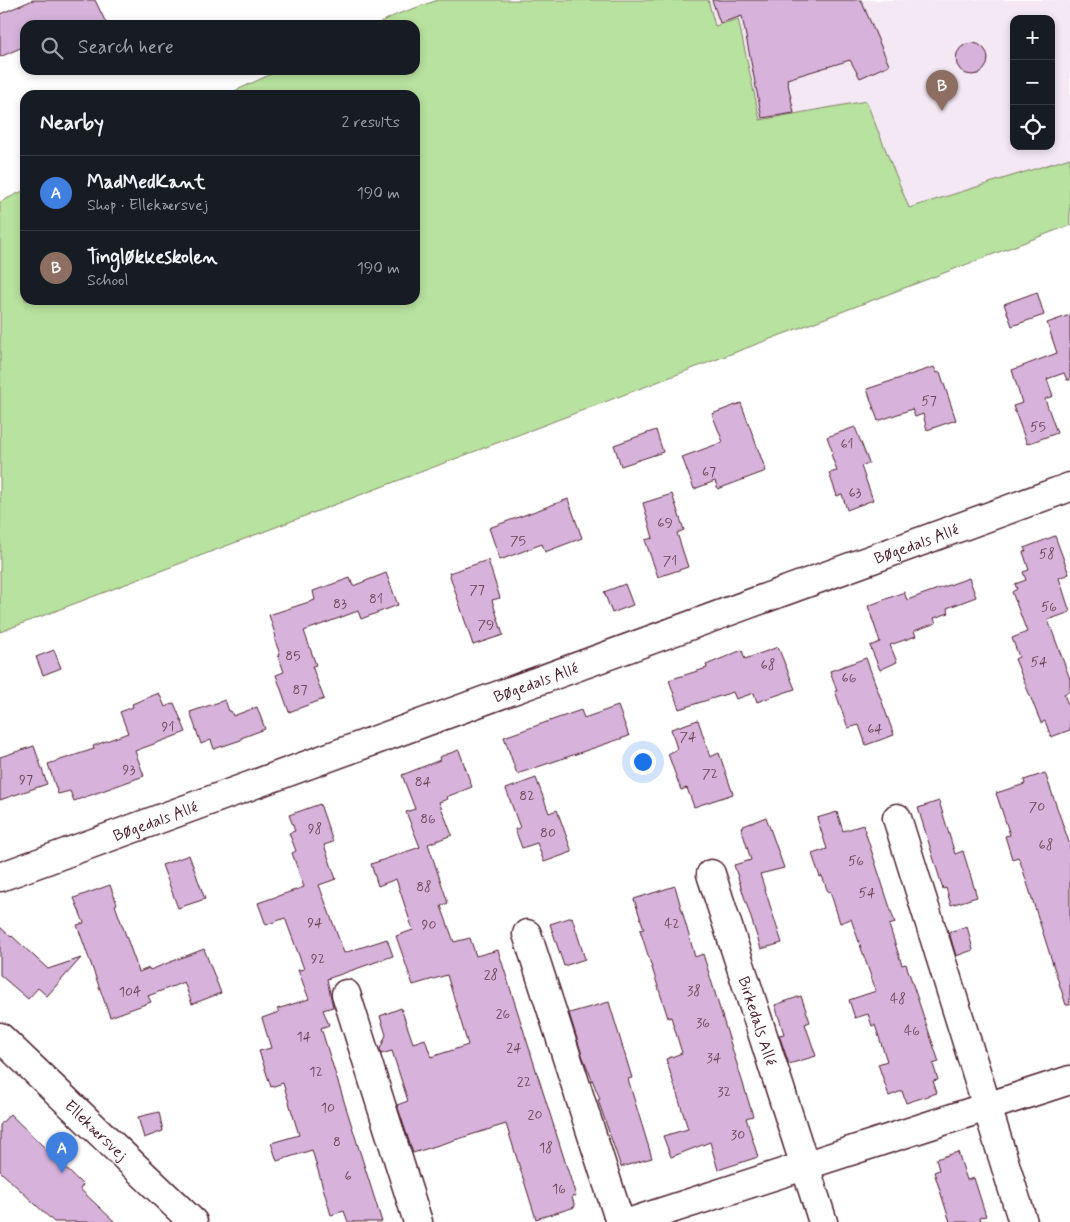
<!DOCTYPE html>
<html lang="en">
<head>
<meta charset="utf-8">
<style>
  body { margin:0; font-family:Mynerve,sans-serif; background:#20242c; color:#f1f3f6 }
  .controls { position:absolute; right:15px; top:15px; display:grid; overflow:hidden; border-radius:10px; box-shadow:0 2px 8px #0003 }
  .controls button { width:45px; height:45px; display:grid; place-items:center; padding:0; border:0; border-bottom:1px solid #363941; background:#171b24; color:#f1f3f6; font:25px sans-serif }
  .you { position:absolute; left:642px; top:761px; width:18px; height:18px; margin:-12px; border:4px solid #fff; border-radius:50%; background:#1a73e8; box-shadow:0 0 0 8px #1a73e833 }
  .badge { display:grid; place-items:center; width:32px; height:32px; border-radius:50%; background:#c8321e; color:#fff; font-size:16px; font-weight:700 }
  .pin { position:absolute; translate:-50% -41px; filter:drop-shadow(0 1px 2px #0008) }
  .pin::after { content:''; position:absolute; top:26px; width:18px; height:15px; background:inherit; clip-path:polygon(0 0,100% 0,50% 100%) }
  .list { margin:0; padding:0; list-style:none }
  h2 { display:flex; justify-content:space-between; align-items:center; height:65px; margin:0; padding:0 20px; font-size:21px }
  h2 small { font-size:16px; font-weight:400; color:#9ea1a6 }
  .list li { display:grid; grid-template-columns:32px 1fr auto; gap:15px; align-items:center; box-sizing:border-box; height:75px; padding:0 20px; border-top:1px solid #363941 }
  .list b { display:block; font-size:19px; white-space:nowrap }
  .list p { margin:0; font-size:16px; white-space:nowrap; color:#9ea1a6 }
  .list em { font-size:16px; font-style:normal; color:#9ea1a6 }
  .icon { flex:none; width:28px; height:28px; fill:none; stroke:currentColor; stroke-width:2; stroke-linecap:round; stroke-linejoin:round }
  .map { position:relative; flex:none; width:1070px; height:1222px; overflow:hidden }
  .search { position:absolute; background:#171b24; box-shadow:0 2px 8px #0003; left:20px; top:20px; width:400px; height:55px; display:flex; align-items:center; gap:12px; box-sizing:border-box; padding:0 18px; border-radius:15px; color:#9ea1a6; font-size:19px }
  .panel { position:absolute; background:#171b24; box-shadow:0 2px 8px #0003; left:20px; top:90px; width:400px; height:215px; border-radius:15px }
  .map>svg:first-child { display:block }
  .built { fill:#f3e8f4; fill-rule:evenodd }
  .green { fill:#b8e29f; stroke:#818065 }
  .building { fill:#d7b3dc; stroke:#4a1f2b }
  .lines { fill:none; stroke-linecap:round; stroke-linejoin:round }
  .minor-casing { stroke:#4a1f2b; stroke-width:31 }
  .tertiary-casing { stroke:#4a1f2b; stroke-width:31 }
  .minor { stroke:#fff; stroke-width:28 }
  .tertiary { stroke:#fff; stroke-width:28 }
  .labels { text-anchor:middle; stroke-width:5; stroke-linejoin:round; paint-order:stroke }
  .number-label { font-size:14px; fill:#6d4457 }
  .street-label { font-size:16px; fill:#4a1f2b; stroke:#fff }
</style>
</head>
<body>
<div class="map">
<svg width="1070" height="1222" viewBox="0 0 1070 1222">
  <rect width="100%" height="100%" fill="#fff"/>
  <filter id="ink" filterUnits="userSpaceOnUse"><feTurbulence type="fractalNoise" baseFrequency=".02" numOctaves="2"/><feDisplacementMap in="SourceGraphic" scale="10" xChannelSelector="R" yChannelSelector="G"/><feConvolveMatrix kernelMatrix="1 2 1 2 8 2 1 2 1" color-interpolation-filters="sRGB"/></filter>
  <g filter="url(#ink)">
    <path class="built" d="M 708,0 L 1070,0 L 1070,158 L 909,208 L 866,101 L 760,120 L 738,20 L 715,27 ZM 1014,19 L 1051,19 L 1051,146 L 1014,146 Z"/>
    <path class="green" d="M 438,0 L 708,0 L 715,26 L 738,19 L 760,120 L 866,101 L 909,208 L 1070,158 L 1070,225 L 0,632 L 0,202 L 25,190 L 25,300 L 415,300 L 415,95 L 226,95 L 280,70 L 415,70 L 415,25 L 375,25 L 398,14 Z"/>
    <path class="building" d="M 33,0 L 95,0 L 107,25 L 25,25 L 25,46 L 0,57 L 0,14 Z
      M 712,0 L 861,0 L 889,65 L 860,78 L 850,60 L 787,79 L 794,113 L 762,118 L 742,16 L 720,23 Z
      M956 59a16 16 0 1 1 32 0a16 16 0 1 1-32 0Z
      M 1037,292 L 1044,315 L 1012,326 L 1004,304 Z
      M 1070,315 L 1070,380 L 1067,380 L 1064,373 L 1047,379 L 1053,396 L 1045,399 L 1057,433 L 1027,444 L 1013,406 L 1022,403 L 1012,370 L 1057,353 L 1047,323 Z
      M 934,367 L 937,373 L 940,372 L 956,420 L 927,430 L 923,414 L 915,417 L 912,409 L 878,421 L 867,389 Z
      M 741,403 L 766,471 L 718,489 L 715,481 L 694,489 L 682,457 L 723,442 L 712,414 Z
      M 855,427 L 869,463 L 861,466 L 873,500 L 847,510 L 842,494 L 837,496 L 829,473 L 837,471 L 831,454 L 833,453 L 827,437 Z
      M 656,430 L 663,452 L 621,466 L 614,445 Z
      M 672,494 L 684,530 L 677,533 L 688,567 L 658,577 L 645,540 L 653,538 L 643,503 Z
      M 568,499 L 582,538 L 545,552 L 542,544 L 500,560 L 489,528 Z
      M 1055,536 L 1069,574 L 1059,578 L 1070,612 L 1048,620 L 1070,679 L 1070,691 L 1064,694 L 1070,710 L 1070,730 L 1051,737 L 1045,721 L 1041,723 L 1015,659 L 1019,657 L 1012,638 L 1027,632 L 1012,592 L 1017,589 L 1015,584 L 1026,580 L 1023,572 L 1029,570 L 1023,552 L 1026,551 L 1024,548 Z
      M 488,560 L 500,598 L 492,600 L 503,635 L 473,645 L 449,573 Z
      M 386,573 L 398,605 L 361,619 L 358,611 L 304,631 L 316,665 L 312,666 L 324,699 L 289,712 L 276,675 L 284,672 L 278,655 L 280,654 L 274,638 L 276,637 L 269,615 L 315,600 L 313,591 L 350,578 L 353,586 Z
      M 969,578 L 976,597 L 947,608 L 949,613 L 934,618 L 936,623 L 914,631 L 916,636 L 890,645 L 897,662 L 880,670 L 870,646 L 880,642 L 868,606 L 904,592 L 907,600 Z
      M 625,584 L 633,605 L 612,613 L 604,592 Z
      M 778,647 L 795,689 L 757,702 L 754,693 L 736,699 L 733,692 L 679,709 L 669,680 L 707,668 L 706,665 L 742,650 L 745,659 Z
      M 54,650 L 61,668 L 43,675 L 36,657 Z
      M 866,658 L 894,735 L 866,745 L 859,725 L 848,728 L 835,691 L 837,691 L 830,671 Z
      M 159,693 L 165,707 L 174,703 L 186,732 L 135,751 L 144,776 L 74,801 L 70,791 L 58,794 L 48,764 L 94,749 L 93,746 L 128,733 L 120,712 L 133,707 L 132,704 Z
      M 225,700 L 229,711 L 231,711 L 233,716 L 257,707 L 265,729 L 241,738 L 241,740 L 214,749 L 211,740 L 201,744 L 190,712 Z
      M 618,706 L 629,736 L 517,774 L 504,737 L 581,710 L 584,718 Z
      M 698,720 L 710,757 L 719,753 L 733,794 L 694,807 L 687,788 L 681,790 L 668,754 L 677,749 L 671,729 Z
      M 34,746 L 47,784 L 0,800 L 0,757 Z
      M 459,750 L 472,787 L 446,797 L 448,799 L 439,802 L 452,835 L 428,844 L 448,903 L 441,906 L 454,942 L 470,938 L 476,956 L 498,950 L 576,1196 L 572,1197 L 575,1207 L 536,1219 L 506,1124 L 413,1153 L 397,1105 L 408,1101 L 392,1051 L 381,1054 L 380,1049 L 386,1035 L 380,1016 L 401,1008 L 413,1043 L 425,1039 L 431,1057 L 468,1045 L 447,975 L 413,985 L 396,936 L 413,930 L 396,879 L 378,886 L 371,864 L 420,847 L 406,812 L 415,809 L 402,775 L 440,760 L 439,757 Z
      M 1045,773 L 1070,845 L 1070,1005 L 1066,1005 L 1021,864 L 1018,857 L 1012,859 L 1005,836 L 1010,835 L 996,793 L 1025,784 L 1024,780 Z
      M 536,778 L 549,813 L 557,810 L 572,852 L 544,862 L 537,843 L 522,848 L 515,829 L 520,828 L 506,789 Z
      M 939,801 L 955,854 L 963,851 L 977,897 L 951,905 L 946,888 L 943,889 L 918,808 Z
      M 320,804 L 333,842 L 324,845 L 336,879 L 319,885 L 344,953 L 387,939 L 393,956 L 327,979 L 333,1007 L 323,1010 L 329,1025 L 321,1028 L 382,1222 L 348,1222 L 344,1211 L 331,1215 L 312,1150 L 277,1161 L 271,1143 L 299,1135 L 283,1083 L 271,1087 L 259,1051 L 271,1048 L 262,1018 L 279,1012 L 277,1009 L 309,999 L 298,970 L 304,969 L 285,918 L 266,925 L 258,903 L 304,887 L 292,853 L 296,851 L 289,833 L 295,831 L 289,815 Z
      M 837,812 L 843,831 L 863,825 L 895,923 L 889,925 L 902,965 L 906,964 L 939,1062 L 933,1064 L 938,1080 L 933,1081 L 937,1093 L 906,1103 L 902,1091 L 889,1096 L 878,1064 L 887,1061 L 875,1025 L 872,1026 L 868,1014 L 855,1018 L 849,1000 L 876,991 L 851,919 L 840,923 L 830,891 L 828,892 L 822,876 L 820,877 L 812,854 L 827,849 L 817,818 Z
      M 766,817 L 784,868 L 760,874 L 782,943 L 761,949 L 734,865 L 751,860 L 741,827 Z
      M 189,855 L 205,899 L 178,908 L 162,865 Z
      M 110,885 L 117,904 L 115,905 L 139,972 L 149,968 L 150,970 L 204,949 L 221,993 L 192,1004 L 184,982 L 148,996 L 151,1002 L 110,1017 L 77,925 L 84,923 L 74,898 Z
      M 675,886 L 695,957 L 703,954 L 753,1116 L 746,1118 L 758,1157 L 718,1170 L 710,1142 L 671,1157 L 663,1136 L 688,1129 L 666,1059 L 682,1053 L 671,1017 L 668,1018 L 640,930 L 644,929 L 634,899 Z
      M 572,917 L 585,959 L 564,966 L 550,924 Z
      M 967,926 L 973,950 L 956,956 L 949,932 Z
      M 0,927 L 11,937 L 12,936 L 48,969 L 81,958 L 47,996 L 38,988 L 28,999 L 0,975 Z
      M 801,996 L 810,1022 L 805,1024 L 816,1056 L 789,1064 L 779,1035 L 784,1034 L 775,1005 Z
      M 609,1002 L 632,1078 L 628,1079 L 652,1158 L 621,1167 L 598,1100 L 600,1099 L 582,1055 L 569,1013 Z
      M 159,1112 L 163,1131 L 144,1138 L 138,1117 Z
      M 10,1114 L 83,1185 L 80,1189 L 115,1222 L 54,1222 L 0,1171 L 0,1125 Z
      M 958,1152 L 967,1180 L 974,1178 L 986,1216 L 980,1217 L 981,1222 L 950,1222 L 934,1172 L 939,1170 L 936,1159 Z"/>
    <g class="lines">
      <defs>
        <g id="minor">
          <path d="M 897,818 L 1023,1222"/>
          <path id="s1" d="M 711,874 L 823,1222"/>
          <path id="s2" d="M 0,877 L 1070,487"/>
          <path d="M 527,934 L 620,1222"/>
          <path d="M 346,994 L 418,1222"/>
          <path d="M 631,1222 L 1070,1080"/>
        </g>
        <g id="tertiary">
          <path id="s3" d="M 0,1037 L 193,1222"/>
        </g>
      </defs>
      <use href="#minor" class="minor-casing"/>
      <use href="#tertiary" class="tertiary-casing"/>
      <use href="#minor" class="minor"/>
      <use href="#tertiary" class="tertiary"/>
    </g>
  </g>
  <g class="labels">
    <g class="number-label">
      <text x="929" y="405">57</text>
      <text x="1038" y="431">55</text>
      <text x="847" y="448">61</text>
      <text x="709" y="476">67</text>
      <text x="855" y="497">63</text>
      <text x="665" y="527">69</text>
      <text x="518" y="545">75</text>
      <text x="1047" y="558">58</text>
      <text x="670" y="565">71</text>
      <text x="477" y="594">77</text>
      <text x="376" y="603">81</text>
      <text x="340" y="608">83</text>
      <text x="1049" y="611">56</text>
      <text x="486" y="629">79</text>
      <text x="293" y="660">85</text>
      <text x="1039" y="666">54</text>
      <text x="768" y="669">68</text>
      <text x="849" y="682">66</text>
      <text x="300" y="694">87</text>
      <text x="168" y="731">91</text>
      <text x="875" y="733">64</text>
      <text x="688" y="741">74</text>
      <text x="129" y="774">93</text>
      <text x="710" y="778">72</text>
      <text x="26" y="784">97</text>
      <text x="423" y="786">84</text>
      <text x="527" y="800">82</text>
      <text x="1037" y="811">70</text>
      <text x="428" y="823">86</text>
      <text x="315" y="833">98</text>
      <text x="548" y="837">80</text>
      <text x="1046" y="849">68</text>
      <text x="856" y="865">56</text>
      <text x="424" y="891">88</text>
      <text x="867" y="897">54</text>
      <text x="315" y="927">94</text>
      <text x="672" y="928">42</text>
      <text x="429" y="929">90</text>
      <text x="318" y="963">92</text>
      <text x="491" y="979">28</text>
      <text x="694" y="995">38</text>
      <text x="130" y="996">104</text>
      <text x="898" y="1003">48</text>
      <text x="503" y="1018">26</text>
      <text x="703" y="1027">36</text>
      <text x="912" y="1035">46</text>
      <text x="304" y="1041">14</text>
      <text x="514" y="1052">24</text>
      <text x="714" y="1062">34</text>
      <text x="316" y="1076">12</text>
      <text x="524" y="1086">22</text>
      <text x="724" y="1096">32</text>
      <text x="328" y="1112">10</text>
      <text x="535" y="1119">20</text>
      <text x="738" y="1139">30</text>
      <text x="337" y="1146">8</text>
      <text x="546" y="1152">18</text>
      <text x="348" y="1180">6</text>
      <text x="559" y="1193">16</text>
    </g>
    <g class="street-label">
      <text dy="6" stroke="none"><textPath href="#s2" startOffset="975">Bøgedals Allé</textPath></text>
      <text dy="6" stroke="none"><textPath href="#s2" startOffset="570">Bøgedals Allé</textPath></text>
      <text dy="6" stroke="none"><textPath href="#s2" startOffset="165">Bøgedals Allé</textPath></text>
      <text dy="6" stroke="none"><textPath href="#s1" startOffset="154">Birkedals Allé</textPath></text>
      <text dy="6" stroke="none"><textPath href="#s3" startOffset="134">Ellekærsvej</textPath></text>
    </g>
  </g>
</svg>
<div class="controls">
<button>+</button>
<button>−</button>
<button><svg class="icon" aria-label="locate" viewBox="0 0 24 24"><circle cx="12" cy="12" r="6"/><path d="M12 2v4M12 18v4M2 12h4M18 12h4"/></svg></button>
</div>
<div class="you"></div>
<div class="pin badge" style="left:62px;top:1173px;background:#3f7fe0">A</div>
<div class="pin badge" style="left:942px;top:111px;background:#8d6e63">B</div>
<div class="search"><svg class="icon" aria-label="search" viewBox="0 0 24 24"><circle cx="10" cy="10" r="6"/><path d="M15 15l6 6"/></svg>Search here</div>
<section class="panel">
<h2>Nearby<small>2 results</small></h2>
<ul class="list">
<li><span class="badge" style="background:#3f7fe0">A</span><div><b>MadMedKant</b><p>Shop · Ellekærsvej</p></div><em>190 m</em></li>
<li><span class="badge" style="background:#8d6e63">B</span><div><b>Tingløkkeskolen</b><p>School</p></div><em>190 m</em></li>
</ul>
</section>
</div>
</body>
</html>
